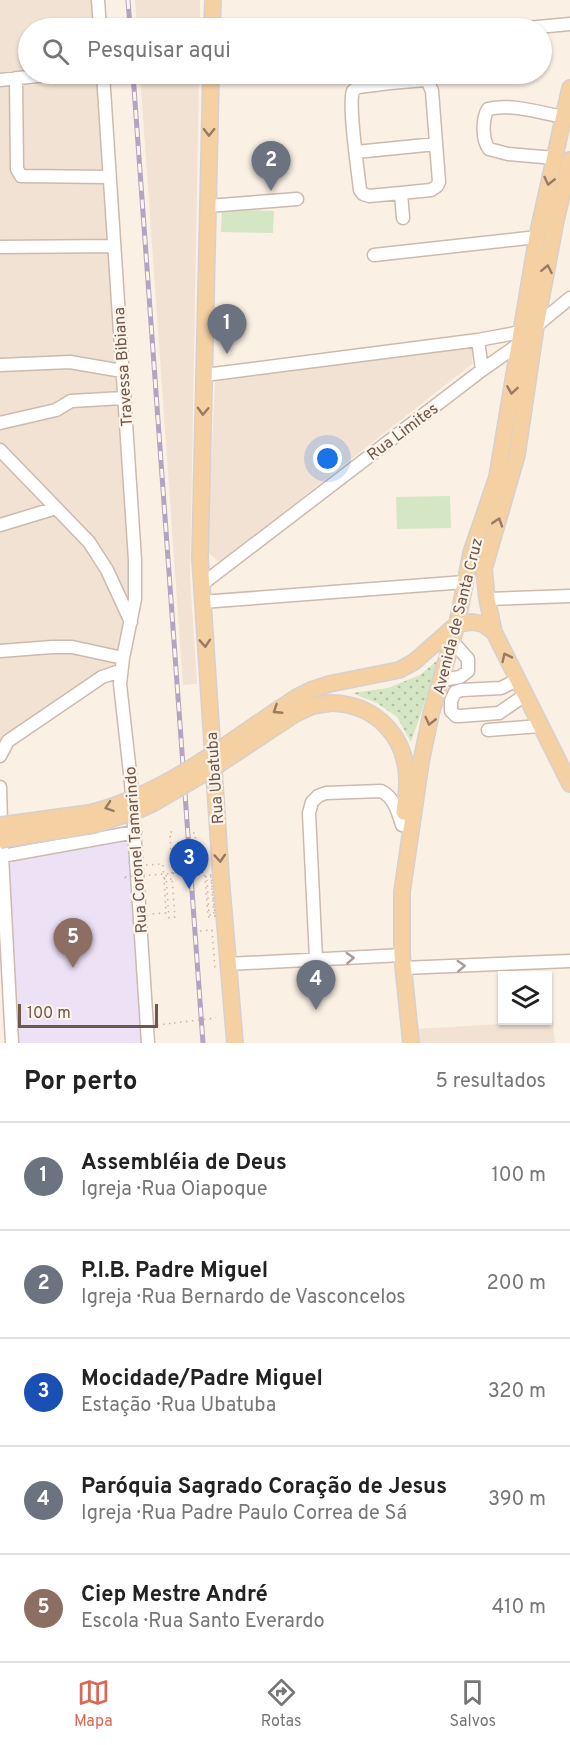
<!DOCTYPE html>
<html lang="pt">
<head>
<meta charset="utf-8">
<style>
  body { margin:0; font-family:Overpass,sans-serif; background:#f6f6f6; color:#222 }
  .controls { position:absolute; right:18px; bottom:18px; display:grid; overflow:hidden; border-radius:0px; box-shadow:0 2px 4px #0004 }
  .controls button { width:54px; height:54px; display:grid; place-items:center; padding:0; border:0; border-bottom:2px solid #e0e0e0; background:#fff; color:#222; font:30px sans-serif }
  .scale { position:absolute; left:18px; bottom:15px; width:140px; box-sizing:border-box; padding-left:6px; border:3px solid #70574c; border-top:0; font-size:16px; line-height:21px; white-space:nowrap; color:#70574c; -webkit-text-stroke:4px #fdf4ea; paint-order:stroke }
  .you { position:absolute; left:328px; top:459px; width:21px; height:21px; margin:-15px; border:4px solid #fff; border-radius:50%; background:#1a73e8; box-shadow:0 0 0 9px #1a73e833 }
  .badge { display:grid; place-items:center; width:39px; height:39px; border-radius:50%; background:#da6853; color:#fff; font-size:20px; font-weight:700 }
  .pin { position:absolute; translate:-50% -50px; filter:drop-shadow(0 2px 3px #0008) }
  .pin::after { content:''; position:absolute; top:32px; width:21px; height:18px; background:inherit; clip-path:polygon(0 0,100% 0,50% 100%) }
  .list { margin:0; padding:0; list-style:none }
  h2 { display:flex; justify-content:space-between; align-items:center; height:78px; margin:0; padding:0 24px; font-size:26px }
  h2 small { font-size:20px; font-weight:400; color:#767676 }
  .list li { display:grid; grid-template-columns:39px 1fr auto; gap:18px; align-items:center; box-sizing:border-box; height:108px; padding:0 24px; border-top:2px solid #e0e0e0 }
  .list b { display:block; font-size:22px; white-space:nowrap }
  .list p { margin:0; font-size:20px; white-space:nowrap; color:#767676 }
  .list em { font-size:20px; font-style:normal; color:#767676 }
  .icon { flex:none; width:33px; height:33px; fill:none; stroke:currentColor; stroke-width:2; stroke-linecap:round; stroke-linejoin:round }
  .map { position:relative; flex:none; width:570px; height:1043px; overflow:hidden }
  .search { position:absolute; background:#fff; box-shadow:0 2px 4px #0004; left:18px; right:18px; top:18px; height:66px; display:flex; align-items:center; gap:15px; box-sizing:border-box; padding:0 21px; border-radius:33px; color:#767676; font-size:22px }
  .sheet { height:618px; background:#fff }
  nav { display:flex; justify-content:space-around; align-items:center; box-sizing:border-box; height:84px; border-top:2px solid #e0e0e0; background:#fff; font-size:16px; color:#767676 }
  nav a { display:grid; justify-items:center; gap:3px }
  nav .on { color:#da6853 }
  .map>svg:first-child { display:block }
  .residential { fill:#f1e2d3 }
  .education { fill:#ede1f6 }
  .park { fill:url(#park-dots) }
  .pitch { fill:#d4e6c4 }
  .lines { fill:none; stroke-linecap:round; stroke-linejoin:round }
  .minor-casing { stroke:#cdbaae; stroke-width:15 }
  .major-casing { stroke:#d7d0cd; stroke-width:18 }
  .path { stroke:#d2b1a1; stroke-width:1.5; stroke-dasharray:1.5 4.5; stroke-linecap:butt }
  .minor { stroke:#fff; stroke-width:12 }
  .major { stroke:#f4d0a2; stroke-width:15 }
  .rail-casing { stroke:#b2a4c2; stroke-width:5 }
  .rail { stroke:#fdf4ea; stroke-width:3; stroke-dasharray:9; stroke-linecap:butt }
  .major-bridge-casing { stroke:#d7d0cd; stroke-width:18; stroke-linecap:butt }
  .path-bridge { stroke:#d2b1a1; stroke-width:1.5; stroke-dasharray:1.5 4.5; stroke-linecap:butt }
  .major-bridge { stroke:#f4d0a2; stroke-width:15 }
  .oneway { stroke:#987b66 }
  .oneway2 { stroke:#a99a94 }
  .labels { text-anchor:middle; stroke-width:4.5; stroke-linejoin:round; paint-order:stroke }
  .street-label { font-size:16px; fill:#70574c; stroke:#fdf4ea }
</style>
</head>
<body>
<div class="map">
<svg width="570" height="1043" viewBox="0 0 570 1043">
  <defs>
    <pattern id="park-dots" width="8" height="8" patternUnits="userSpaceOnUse" patternTransform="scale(1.5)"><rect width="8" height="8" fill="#d4e6c4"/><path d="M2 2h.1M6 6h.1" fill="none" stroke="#b0bda1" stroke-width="1.8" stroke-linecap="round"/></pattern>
  </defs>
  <rect width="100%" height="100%" fill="#faf0e4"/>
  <path class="residential" d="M 0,0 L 96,0 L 97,28 L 28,28 L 28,74 L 100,74 L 132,595 L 120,661 L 0,749 Z
    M 135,0 L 200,0 L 200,28 L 137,28 Z
    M 140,74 L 199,74 L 190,576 L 197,684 L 183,685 Z
    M 473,346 L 472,364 L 220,562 L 207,552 L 215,381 Z
    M 553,1021 L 555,1043 L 418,1043 L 416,1029 Z"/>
  <path class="education" d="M 133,835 L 141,1043 L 12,1043 L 2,856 Z"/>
  <path class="park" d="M 440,658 L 411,742 L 397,717 L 377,703 L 352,693 L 388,688 L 420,675 Z"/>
  <path class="pitch" d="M 222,209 L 274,211 L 273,233 L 221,232 Z
    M 450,496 L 451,528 L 397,529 L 396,497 Z"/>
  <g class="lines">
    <defs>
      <path id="minor" d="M 98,0 L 100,28
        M 527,28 L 570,24
        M 103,74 L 135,560 L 135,599 L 123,658 L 120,684 L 131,782 L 148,1043
        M 389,74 L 390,83 L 425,80 L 428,82 L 432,91 L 439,182 L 437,186 L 431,190 L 401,193 L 403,218
        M 16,78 L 17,169 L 21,176 L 109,177
        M 0,80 L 56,74
        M 390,83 L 358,87 L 353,91 C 348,105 358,171 360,190 L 363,194 L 369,196 L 401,193
        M 356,152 L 436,144
        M 555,158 L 508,154 L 489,149 C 482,140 482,119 488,109 C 511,103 540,113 564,117
        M 208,206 L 297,199
        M 0,247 L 114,246
        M 374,255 L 537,237
        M 536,326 L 570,298
        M 478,340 L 482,370
        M 0,365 L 70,362 L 122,371
        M 205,375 L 478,340 L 521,332
        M 0,423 L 56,410 L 71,401 L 123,398
        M 0,450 L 89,542 L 107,570 L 131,622
        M 0,525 L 56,508
        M 201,585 L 482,370 L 519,344
        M 487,599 L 570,596
        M 202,602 L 465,582
        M 0,651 L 52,647 L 72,647 L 123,658
        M 441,680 L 460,677 L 468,671 L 468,659 L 453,642
        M 517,680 L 501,688 L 462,690 L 455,692 L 451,701 L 451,711 L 456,716 L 460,716 L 499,713 L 525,695
        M 488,730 L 540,726
        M 0,756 L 8,741 L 102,677 L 120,671
        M 0,787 L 2,856 L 12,1043
        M 2,856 L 135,832
        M 316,959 L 309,813 L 312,802 L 318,796 L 326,793 L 381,791 C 394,797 398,812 402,825
        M 228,964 L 402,955
        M 403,968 L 570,961"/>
      <path id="major" d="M 212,28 L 213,0
        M 211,74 L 200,558 L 221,878 L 235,1043
        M 570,160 L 556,220 L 536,326 L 517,455 L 484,569 L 487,599 L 494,632 L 570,784
        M 329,684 L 399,670 L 414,662 L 457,624 L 472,622 L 483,624 L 494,632
        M 331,703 C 377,704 408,738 407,784 C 407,794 405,803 404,812
        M 411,1043 L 402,955 L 402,892 L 421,762 L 431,714 L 457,624 L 471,553 L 497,477 L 537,237 L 570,88"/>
    </defs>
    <use href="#minor" class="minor-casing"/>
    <use href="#major" class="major-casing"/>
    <path class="path" d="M 172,832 L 170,832 L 172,874
      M 193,833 L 195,833 L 198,872
      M 146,865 L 163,864 L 166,913 L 150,914
      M 125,877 L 126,883
      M 164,879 L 172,879
      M 200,931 L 212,930 L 215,969 L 217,969
      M 157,1025 L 174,1023"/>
    <use href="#minor" class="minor"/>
    <use href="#major" class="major"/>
    <defs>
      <path id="rail" d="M 128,0 L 130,28
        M 133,74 L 203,1043"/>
    </defs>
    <use href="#rail" class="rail-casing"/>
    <use href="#rail" class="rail"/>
    <defs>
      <path id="major-bridge" d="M 0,825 L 89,813 C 168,794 231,739 297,697 L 311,690 L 329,684
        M 0,840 L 94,825 L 136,811 L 152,804 L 212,769 L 295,714 L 312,706 L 331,703"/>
    </defs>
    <use href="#major-bridge" class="major-bridge-casing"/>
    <path class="path-bridge" d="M 166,875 L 169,918 L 175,917 L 172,879
      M 125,877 L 202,871 L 202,876 L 211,875 L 215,916 L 208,917 L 205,877 L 211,876 L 214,915 L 209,915 L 207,880
      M 174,1023 L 216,1018"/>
    <use href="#major-bridge" class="major-bridge"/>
  </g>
  <defs><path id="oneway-chevron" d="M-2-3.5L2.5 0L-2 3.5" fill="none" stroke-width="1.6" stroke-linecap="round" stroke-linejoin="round" transform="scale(1.5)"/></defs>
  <g class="oneway">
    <use href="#oneway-chevron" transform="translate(209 132) rotate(91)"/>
    <use href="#oneway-chevron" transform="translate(549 181) rotate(103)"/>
    <use href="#oneway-chevron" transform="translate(547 269) rotate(-79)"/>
    <use href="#oneway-chevron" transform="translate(512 390) rotate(99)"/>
    <use href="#oneway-chevron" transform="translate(203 411) rotate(92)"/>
    <use href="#oneway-chevron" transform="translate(498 522) rotate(-72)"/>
    <use href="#oneway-chevron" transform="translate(205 643) rotate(86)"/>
    <use href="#oneway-chevron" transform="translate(506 657) rotate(-116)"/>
    <use href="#oneway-chevron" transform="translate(277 710) rotate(147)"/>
    <use href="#oneway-chevron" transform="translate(430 721) rotate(103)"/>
    <use href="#oneway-chevron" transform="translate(109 807) rotate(161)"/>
    <use href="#oneway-chevron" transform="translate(220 858) rotate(86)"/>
  </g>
  <g class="oneway2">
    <use href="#oneway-chevron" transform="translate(350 958) rotate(-3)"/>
    <use href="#oneway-chevron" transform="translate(461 966) rotate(-3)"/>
  </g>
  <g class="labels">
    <g class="street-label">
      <text transform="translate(122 367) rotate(-94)" y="6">Travessa Bibiana</text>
      <text transform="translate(402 431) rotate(-37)" y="6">Rua Limites</text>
      <text transform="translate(457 616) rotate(-76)" y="6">Avenida de Santa Cruz</text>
      <text transform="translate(214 778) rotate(-94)" y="6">Rua Ubatuba</text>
      <text transform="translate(135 850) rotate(-94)" y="6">Rua Coronel Tamarindo</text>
    </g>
  </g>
</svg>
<div class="controls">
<button><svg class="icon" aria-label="layers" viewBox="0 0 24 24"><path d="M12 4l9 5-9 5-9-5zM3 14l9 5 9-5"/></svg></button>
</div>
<div class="scale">100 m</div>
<div class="you"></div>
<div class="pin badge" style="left:227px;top:354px;background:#6b7280">1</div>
<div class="pin badge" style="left:271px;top:191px;background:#6b7280">2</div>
<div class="pin badge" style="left:189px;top:889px;background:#1a4fb4">3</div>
<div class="pin badge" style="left:316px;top:1010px;background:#6b7280">4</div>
<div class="pin badge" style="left:73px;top:968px;background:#8d6e63">5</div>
<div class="search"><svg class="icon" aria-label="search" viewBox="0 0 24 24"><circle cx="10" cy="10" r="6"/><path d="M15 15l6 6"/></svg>Pesquisar aqui</div>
</div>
<section class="sheet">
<h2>Por perto<small>5 resultados</small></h2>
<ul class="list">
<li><span class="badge" style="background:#6b7280">1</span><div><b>Assembléia de Deus</b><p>Igreja · Rua Oiapoque</p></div><em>100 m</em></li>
<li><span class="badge" style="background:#6b7280">2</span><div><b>P.I.B. Padre Miguel</b><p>Igreja · Rua Bernardo de Vasconcelos</p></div><em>200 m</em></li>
<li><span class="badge" style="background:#1a4fb4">3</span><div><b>Mocidade/Padre Miguel</b><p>Estação · Rua Ubatuba</p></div><em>320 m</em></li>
<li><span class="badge" style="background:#6b7280">4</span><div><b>Paróquia Sagrado Coração de Jesus</b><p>Igreja · Rua Padre Paulo Correa de Sá</p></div><em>390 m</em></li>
<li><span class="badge" style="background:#8d6e63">5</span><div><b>Ciep Mestre André</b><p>Escola · Rua Santo Everardo</p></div><em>410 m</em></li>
</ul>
</section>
<nav>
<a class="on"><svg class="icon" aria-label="map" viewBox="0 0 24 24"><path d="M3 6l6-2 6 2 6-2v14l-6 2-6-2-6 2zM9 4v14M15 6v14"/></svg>Mapa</a>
<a><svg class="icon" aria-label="directions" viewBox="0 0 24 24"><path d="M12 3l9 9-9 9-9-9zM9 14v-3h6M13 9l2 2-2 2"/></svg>Rotas</a>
<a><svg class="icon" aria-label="saved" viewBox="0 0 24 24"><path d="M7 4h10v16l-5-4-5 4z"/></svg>Salvos</a>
</nav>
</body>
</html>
